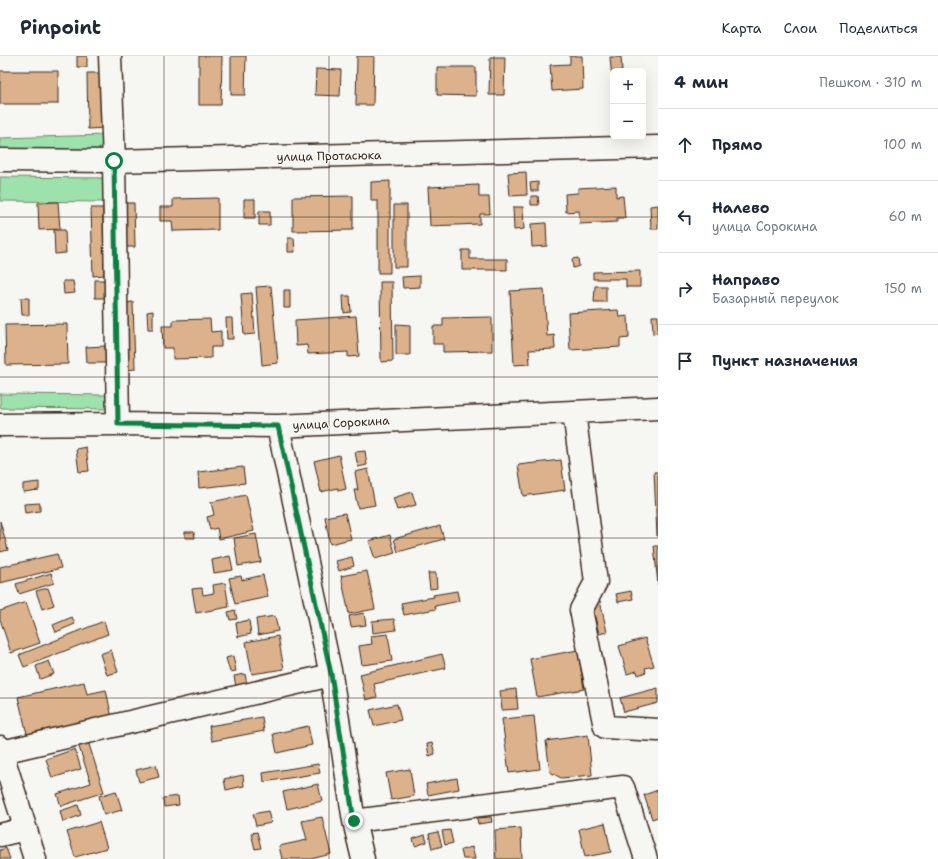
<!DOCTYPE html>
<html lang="ru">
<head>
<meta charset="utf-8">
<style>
  body { margin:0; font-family:"Shantell Sans",sans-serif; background:#f2f2f3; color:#1f2937 }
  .controls { position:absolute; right:12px; top:12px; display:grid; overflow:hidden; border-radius:6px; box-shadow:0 4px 16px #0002 }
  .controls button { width:36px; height:36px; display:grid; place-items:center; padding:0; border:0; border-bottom:1px solid #e0e1e3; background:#fff; color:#1f2937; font:20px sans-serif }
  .stop { position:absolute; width:12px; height:12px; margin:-9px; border:3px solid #0b8043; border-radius:50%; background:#fff }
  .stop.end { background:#0b8043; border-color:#fff; box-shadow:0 1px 4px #0008 }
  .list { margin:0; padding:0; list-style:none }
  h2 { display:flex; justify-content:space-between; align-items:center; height:52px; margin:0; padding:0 16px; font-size:17px }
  h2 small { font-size:13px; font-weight:400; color:#747a83 }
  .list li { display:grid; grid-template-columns:26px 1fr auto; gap:12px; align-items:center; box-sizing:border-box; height:72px; padding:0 16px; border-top:1px solid #e0e1e3 }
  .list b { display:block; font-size:15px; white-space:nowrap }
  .list p { margin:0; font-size:13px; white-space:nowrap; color:#747a83 }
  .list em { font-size:13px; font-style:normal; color:#747a83 }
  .icon { flex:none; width:22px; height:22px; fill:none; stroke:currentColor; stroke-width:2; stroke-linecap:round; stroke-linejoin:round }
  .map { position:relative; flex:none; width:658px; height:803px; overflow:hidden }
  header { display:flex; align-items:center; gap:24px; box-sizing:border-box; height:56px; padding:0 20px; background:#fff; border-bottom:1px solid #e0e1e3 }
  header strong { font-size:19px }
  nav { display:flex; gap:22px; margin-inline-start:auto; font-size:14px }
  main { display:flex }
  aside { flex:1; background:#fff }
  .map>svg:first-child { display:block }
  .green { fill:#9de1ac; stroke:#6c8665 }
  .building { fill:#dcb28d; stroke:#3b2a1e }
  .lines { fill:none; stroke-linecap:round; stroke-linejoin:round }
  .minor-casing { stroke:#3b2a1e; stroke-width:25 }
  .minor { stroke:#f6f6f2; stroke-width:22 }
  .route { stroke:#0b8043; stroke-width:5 }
  .grid { fill:none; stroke:#3b2a1e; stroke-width:1; stroke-opacity:0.55 }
  .labels { text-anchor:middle; stroke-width:3; stroke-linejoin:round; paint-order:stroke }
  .street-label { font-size:12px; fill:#3b2a1e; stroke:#f6f6f2 }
</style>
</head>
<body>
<header>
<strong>Pinpoint</strong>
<nav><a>Карта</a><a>Слои</a><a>Поделиться</a></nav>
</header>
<main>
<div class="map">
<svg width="658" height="803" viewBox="0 0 658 803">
  <rect width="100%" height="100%" fill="#f6f6f2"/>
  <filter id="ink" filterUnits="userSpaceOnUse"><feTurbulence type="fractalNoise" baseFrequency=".025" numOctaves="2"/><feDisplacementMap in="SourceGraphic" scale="8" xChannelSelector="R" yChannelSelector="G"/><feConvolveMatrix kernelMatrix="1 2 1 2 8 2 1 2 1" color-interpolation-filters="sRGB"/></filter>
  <g filter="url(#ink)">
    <path class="green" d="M 108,79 L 108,97 L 0,99 L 0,82 Z
      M 0,121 L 106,122 L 106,146 L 0,145 Z
      M 0,338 L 108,339 L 108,353 L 0,352 Z"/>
    <path class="building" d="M 77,0 L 87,0 L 87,11 L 77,11 Z
      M 199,0 L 222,0 L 221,49 L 199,49 Z
      M 231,0 L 246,0 L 245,39 L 231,39 Z
      M 357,0 L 374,0 L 373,49 L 356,49 Z
      M 570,0 L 582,0 L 583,33 L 552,35 L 550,9 L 570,8 Z
      M 490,1 L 505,1 L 504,39 L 489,39 Z
      M 610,1 L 621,1 L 622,15 L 613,15 L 613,34 Z
      M 437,11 L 476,11 L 476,40 L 437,39 Z
      M 316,13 L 341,14 L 340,40 L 315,39 Z
      M 0,15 L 58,15 L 58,48 L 0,48 Z
      M 87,17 L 104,17 L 105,72 L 88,73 Z
      M 526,116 L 527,139 L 510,140 L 508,117 Z
      M 390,125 L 390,217 L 378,217 L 378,145 L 371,145 L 371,126 Z
      M 538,126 L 538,135 L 531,135 L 530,127 Z
      M 479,129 L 479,141 L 489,141 L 490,158 L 480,158 L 480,168 L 430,170 L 428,131 Z
      M 616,130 L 616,141 L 623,140 L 625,162 L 617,162 L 617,166 L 580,168 L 579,155 L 566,156 L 565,138 L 578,137 L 578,132 Z
      M 353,140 L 353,174 L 293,175 L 293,141 Z
      M 531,140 L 538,140 L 539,149 L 531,149 Z
      M 218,142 L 218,174 L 173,175 L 172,165 L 160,165 L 160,151 L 173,151 L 173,143 Z
      M 244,143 L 255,143 L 255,162 L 244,162 Z
      M 58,146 L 60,173 L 39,174 L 38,147 Z
      M 121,147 L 134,147 L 135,191 L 123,191 Z
      M 394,149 L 407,149 L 407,211 L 394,211 Z
      M 658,149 L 658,173 L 651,173 L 650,150 Z
      M 513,151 L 523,151 L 524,173 L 514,174 Z
      M 91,152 L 103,152 L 104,219 L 93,220 Z
      M 259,155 L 270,155 L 270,169 L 259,169 Z
      M 546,167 L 547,190 L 532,191 L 531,168 Z
      M 54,174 L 65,174 L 66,197 L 55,198 Z
      M 288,182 L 294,182 L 295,196 L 288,196 Z
      M 462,194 L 470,194 L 470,203 L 507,203 L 507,214 L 462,214 Z
      M 578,202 L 579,210 L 573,212 L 572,203 Z
      M 640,215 L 640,231 L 626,231 L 626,223 L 593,223 L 593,216 Z
      M 420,220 L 420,231 L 403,232 L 402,221 Z
      M 95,224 L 105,224 L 105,242 L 95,242 Z
      M 63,225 L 73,225 L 75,237 L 64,238 Z
      M 380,226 L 392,226 L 393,305 L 381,306 Z
      M 271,230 L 278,307 L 262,309 L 256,231 Z
      M 595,230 L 606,230 L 606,246 L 594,246 Z
      M 544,233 L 547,280 L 554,279 L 555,293 L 529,294 L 530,308 L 514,309 L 510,235 Z
      M 284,234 L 290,234 L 290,252 L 284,252 Z
      M 252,237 L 255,278 L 244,279 L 241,238 Z
      M 343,240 L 350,240 L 351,256 L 344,257 Z
      M 21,242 L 29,242 L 29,259 L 22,259 Z
      M 133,246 L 135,313 L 127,314 L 124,247 Z
      M 618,254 L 619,261 L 628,260 L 629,282 L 620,283 L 620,291 L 570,294 L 568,257 Z
      M 153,255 L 153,273 L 148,273 L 147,256 Z
      M 356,260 L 359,300 L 348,301 L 348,296 L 308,298 L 307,289 L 296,290 L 295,264 Z
      M 652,260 L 658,260 L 658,277 L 653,278 Z
      M 492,261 L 492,295 L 443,296 L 443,288 L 433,288 L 433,270 L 443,270 L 443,262 Z
      M 226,262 L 232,262 L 233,283 L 227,283 Z
      M 210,263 L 211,276 L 221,275 L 221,291 L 211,291 L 211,302 L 173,303 L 173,292 L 163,292 L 162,270 L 173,270 L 173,264 Z
      M 67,268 L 68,308 L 6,309 L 5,269 Z
      M 396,268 L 410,269 L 410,299 L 396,299 Z
      M 105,290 L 106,307 L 87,307 L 86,291 Z
      M 86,391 L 89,415 L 79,416 L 76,393 Z
      M 365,395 L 367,409 L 358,411 L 355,396 Z
      M 339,399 L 346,433 L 338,435 L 338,432 L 321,436 L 314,405 Z
      M 561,404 L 565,434 L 523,440 L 518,409 Z
      M 243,411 L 245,427 L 199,432 L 198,416 Z
      M 368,413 L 375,449 L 358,452 L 354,434 L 358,434 L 355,416 Z
      M 654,416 L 658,416 L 658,480 L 657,480 Z
      M 39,426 L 39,434 L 23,436 L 23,428 Z
      M 412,436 L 416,449 L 397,454 L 393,442 Z
      M 246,439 L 254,475 L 219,483 L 217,472 L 210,474 L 207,461 L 214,459 L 211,446 Z
      M 40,447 L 40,455 L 25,457 L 24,448 Z
      M 345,457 L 351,483 L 330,488 L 325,461 Z
      M 0,465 L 8,494 L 0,496 Z
      M 440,470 L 444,483 L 398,496 L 394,483 Z
      M 185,476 L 194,476 L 195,482 L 185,482 Z
      M 256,478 L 261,506 L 238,510 L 234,482 Z
      M 390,479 L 395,497 L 375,503 L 369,485 Z
      M 654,490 L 658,490 L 658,529 Z
      M 57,498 L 61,512 L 0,527 L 0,511 Z
      M 230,500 L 233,514 L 214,517 L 212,504 Z
      M 352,501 L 354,510 L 339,515 L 336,505 Z
      M 367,515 L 375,553 L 349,558 L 341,520 Z
      M 51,517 L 54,527 L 19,538 L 16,528 Z
      M 428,517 L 436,517 L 437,532 L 430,533 Z
      M 263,519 L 268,541 L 235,548 L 229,522 L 241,520 L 242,524 Z
      M 225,527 L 229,551 L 196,557 L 192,533 L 202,532 L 203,539 L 214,537 L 213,529 Z
      M 48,532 L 54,549 L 42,553 L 36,535 Z
      M 457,535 L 459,545 L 435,550 L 436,553 L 404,559 L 401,547 L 434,541 L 433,539 Z
      M 631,535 L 633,543 L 618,546 L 616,538 Z
      M 600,545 L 607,576 L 599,578 L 592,548 Z
      M 26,546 L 40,587 L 11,597 L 0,563 L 0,555 Z
      M 235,554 L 237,563 L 230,564 L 228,556 Z
      M 364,557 L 366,569 L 351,571 L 349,560 Z
      M 275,560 L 278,575 L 258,579 L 256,563 Z
      M 72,561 L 75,568 L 56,576 L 53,569 Z
      M 394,563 L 396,574 L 373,577 L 372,565 Z
      M 249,564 L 251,578 L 238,581 L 236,567 Z
      M 104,565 L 108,578 L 24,611 L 19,599 Z
      M 388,578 L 392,605 L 362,609 L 359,590 L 372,588 L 371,580 Z
      M 278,580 L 284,613 L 252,618 L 246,586 Z
      M 645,582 L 654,610 L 645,612 L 646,616 L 638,619 L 637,615 L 627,618 L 619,590 Z
      M 111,594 L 118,616 L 107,619 L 100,598 Z
      M 578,594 L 584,633 L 537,641 L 530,603 Z
      M 442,598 L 446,612 L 374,628 L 377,641 L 366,644 L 360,618 Z
      M 233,600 L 236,615 L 230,616 L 226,602 Z
      M 49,605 L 54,618 L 40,623 L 36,610 Z
      M 245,618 L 247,629 L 236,631 L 234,620 Z
      M 84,626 L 87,638 L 106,634 L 112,662 L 28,682 L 18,641 Z
      M 658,632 L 658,647 L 624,656 L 620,642 Z
      M 516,633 L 518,653 L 502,654 L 500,635 Z
      M 397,648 L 401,664 L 374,670 L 370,654 Z
      M 534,660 L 540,713 L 509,717 L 502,663 Z
      M 262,661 L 264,675 L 212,685 L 209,670 Z
      M 308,670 L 312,689 L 277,697 L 273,678 Z
      M 588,679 L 592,719 L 561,722 L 550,716 L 546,685 Z
      M 87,682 L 104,736 L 61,750 L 57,738 L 91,727 L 77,685 Z
      M 432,687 L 435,698 L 429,700 L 427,688 Z
      M 75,693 L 81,713 L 52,722 L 46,703 Z
      M 318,708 L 320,717 L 264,726 L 263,717 Z
      M 156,709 L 159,721 L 139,726 L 136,714 Z
      M 410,713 L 414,740 L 391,744 L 386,717 Z
      M 243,719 L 244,730 L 226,734 L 224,723 Z
      M 457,722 L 459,733 L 428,739 L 426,728 Z
      M 318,728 L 322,745 L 287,753 L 283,736 Z
      M 658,734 L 658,761 L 652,763 L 644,739 Z
      M 116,735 L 122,754 L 104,759 L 99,740 Z
      M 178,740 L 179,749 L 164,751 L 163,742 Z
      M 78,749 L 81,759 L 63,766 L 60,755 Z
      M 268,755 L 271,767 L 256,770 L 253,758 Z
      M 322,761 L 331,798 L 311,803 L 282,803 L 279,790 L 307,784 L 302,765 Z
      M 491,761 L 492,766 L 478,768 L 477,762 Z
      M 99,766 L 107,792 L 75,801 L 67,776 Z
      M 605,767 L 611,796 L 585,801 L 579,773 Z
      M 521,772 L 522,803 L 496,803 L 495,774 Z
      M 450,774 L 453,787 L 445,789 L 442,775 Z
      M 257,776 L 261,792 L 255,793 L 251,777 Z
      M 438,776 L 442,790 L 432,793 L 429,778 Z
      M 425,779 L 427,786 L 415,790 L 413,783 Z
      M 472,791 L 475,803 L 463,803 L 461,794 Z
      M 6,792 L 10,803 L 0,803 L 0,794 Z"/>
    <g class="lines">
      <defs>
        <path id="minor" d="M 110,0 L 114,105 L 118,368
          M 0,104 L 114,105 L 658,91
          M 574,356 L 596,526 L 581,554 L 605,671 L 658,674
          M 0,369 L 118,368 L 278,370 L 658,352
          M 278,370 L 331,619 L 354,765 L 363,803
          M 0,691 L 35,803
          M 2,696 L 331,619
          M 354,765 L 623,731 L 646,803
          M 0,779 L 25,773"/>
      </defs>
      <use href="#minor" class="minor-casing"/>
      <use href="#minor" class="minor"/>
    </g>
  </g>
  <g class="lines" filter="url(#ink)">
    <path class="route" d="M 114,105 L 118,368 L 278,370 L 331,618 L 354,765"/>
  </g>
  <path class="grid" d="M 164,0 L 164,803M 329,0 L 329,803M 494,0 L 494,803M 0,161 L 658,161M 0,321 L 658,321M 0,482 L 658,482M 0,642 L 658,642"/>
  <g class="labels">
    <g class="street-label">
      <text transform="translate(329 100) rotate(-1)" y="4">улица Протасюка</text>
      <text transform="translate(341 367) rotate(-3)" y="4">улица Сорокина</text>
    </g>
  </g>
</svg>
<div class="controls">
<button>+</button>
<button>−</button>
</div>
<div class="stop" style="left:114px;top:105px"></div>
<div class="stop end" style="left:354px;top:765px"></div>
</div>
<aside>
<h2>4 мин<small>Пешком · 310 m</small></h2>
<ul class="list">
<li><svg class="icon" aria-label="ahead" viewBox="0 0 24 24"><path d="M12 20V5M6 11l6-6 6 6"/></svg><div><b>Прямо</b></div><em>100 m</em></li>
<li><svg class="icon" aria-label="left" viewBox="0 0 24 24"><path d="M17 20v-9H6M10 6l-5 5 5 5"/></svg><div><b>Налево</b><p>улица Сорокина</p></div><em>60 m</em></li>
<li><svg class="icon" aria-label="right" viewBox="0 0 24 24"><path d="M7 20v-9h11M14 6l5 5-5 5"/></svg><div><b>Направо</b><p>Базарный переулок</p></div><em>150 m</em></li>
<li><svg class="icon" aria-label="arrive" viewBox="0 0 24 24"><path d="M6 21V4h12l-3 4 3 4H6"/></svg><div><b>Пункт назначения</b></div></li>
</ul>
</aside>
</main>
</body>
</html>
